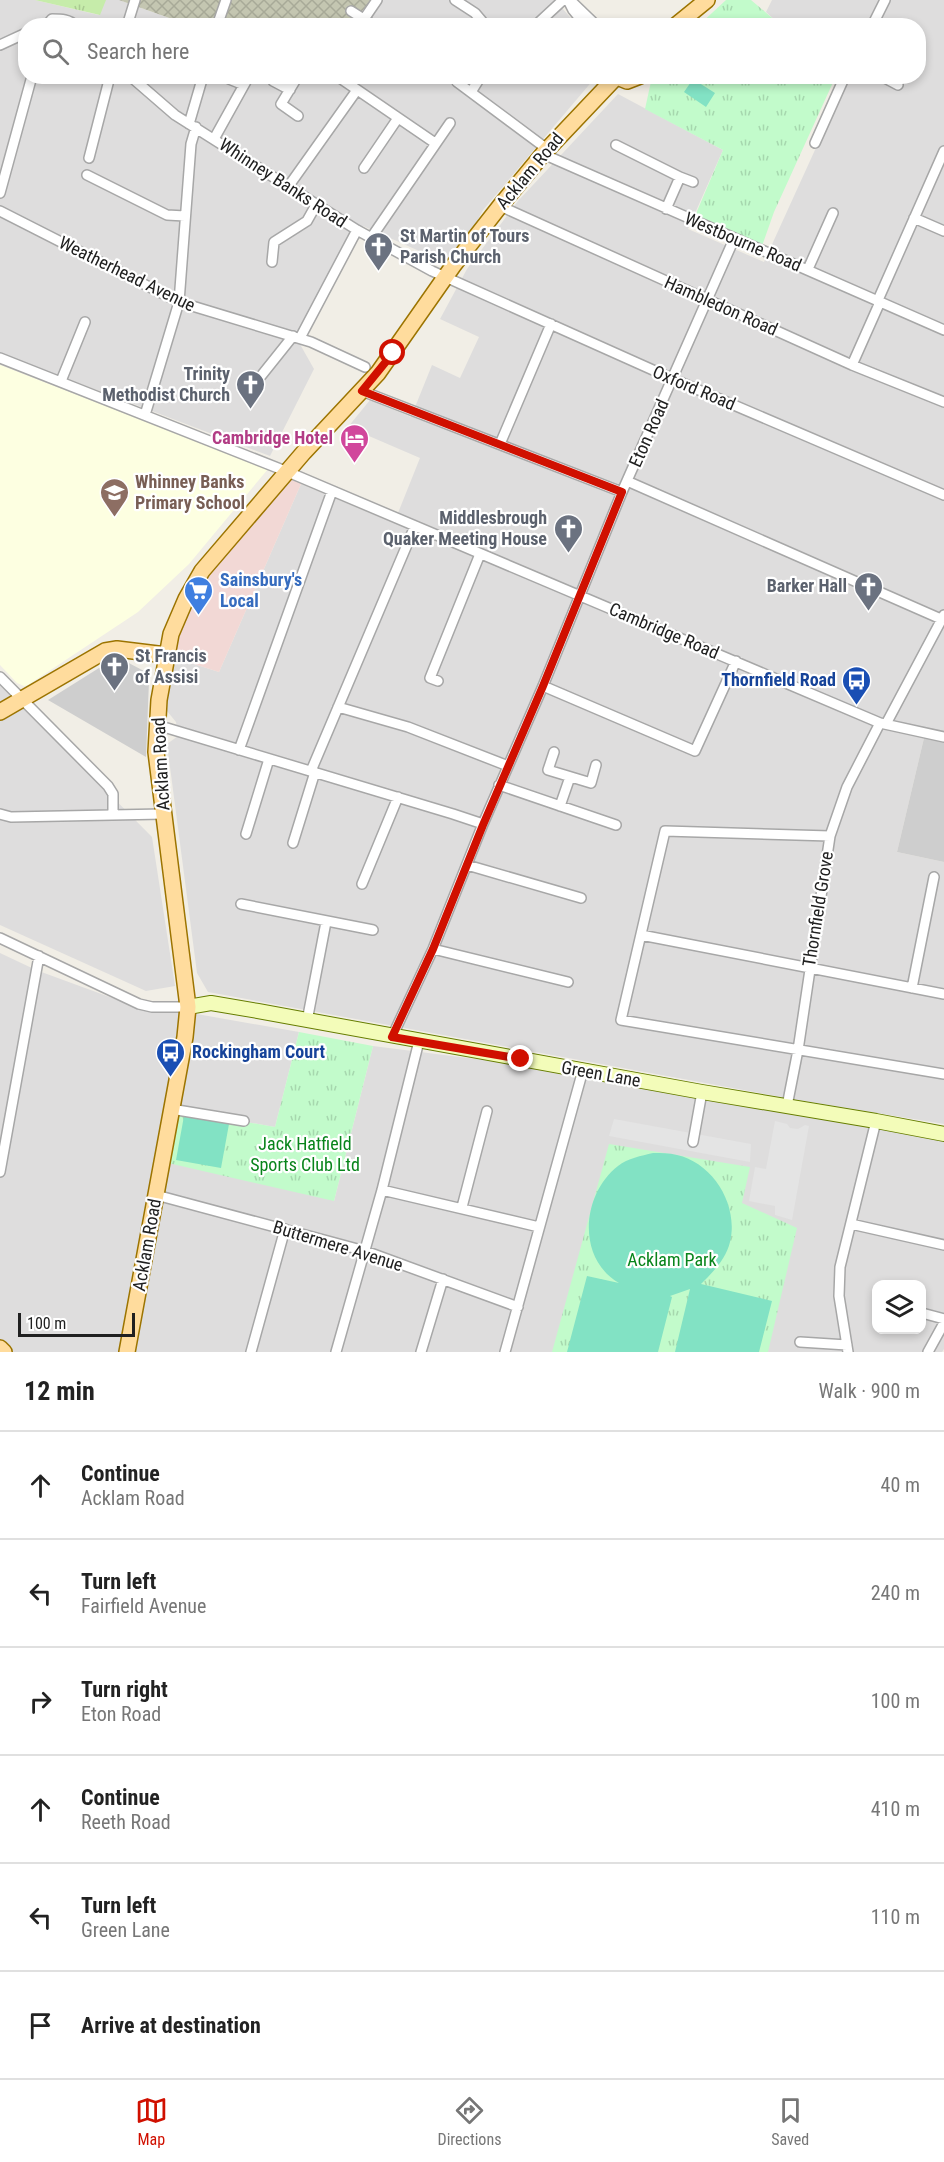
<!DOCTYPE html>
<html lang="en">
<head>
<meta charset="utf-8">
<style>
  body { margin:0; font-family:"Roboto Condensed",sans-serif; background:#f6f6f6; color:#222 }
  .controls { position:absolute; right:18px; bottom:18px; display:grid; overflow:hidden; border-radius:12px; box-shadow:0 3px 9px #0003 }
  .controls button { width:54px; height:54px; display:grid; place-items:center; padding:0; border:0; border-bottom:2px solid #e0e0e0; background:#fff; color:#222; font:30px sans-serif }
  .scale { position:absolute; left:18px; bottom:15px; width:117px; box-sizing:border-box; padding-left:6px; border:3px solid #202020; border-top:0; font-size:16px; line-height:21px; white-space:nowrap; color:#202020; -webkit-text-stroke:4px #fff; paint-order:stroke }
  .stop { position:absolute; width:18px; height:18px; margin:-14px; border:4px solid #d01000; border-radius:50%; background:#fff }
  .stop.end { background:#d01000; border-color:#fff; box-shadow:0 2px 6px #0008 }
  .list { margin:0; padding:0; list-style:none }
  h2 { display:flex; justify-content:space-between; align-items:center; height:78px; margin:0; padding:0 24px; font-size:26px }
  h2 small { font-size:20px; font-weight:400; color:#767676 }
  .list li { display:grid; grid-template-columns:39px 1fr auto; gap:18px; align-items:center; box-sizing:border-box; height:108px; padding:0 24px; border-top:2px solid #e0e0e0 }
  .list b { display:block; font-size:22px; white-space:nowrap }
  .list p { margin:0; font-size:20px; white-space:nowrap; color:#767676 }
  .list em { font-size:20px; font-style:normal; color:#767676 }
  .icon { flex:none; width:33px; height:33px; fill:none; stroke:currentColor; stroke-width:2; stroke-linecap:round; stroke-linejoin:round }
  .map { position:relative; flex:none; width:944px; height:1352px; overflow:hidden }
  .search { position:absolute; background:#fff; box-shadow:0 3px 9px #0003; left:18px; right:18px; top:18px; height:66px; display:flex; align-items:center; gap:15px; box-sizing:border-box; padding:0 21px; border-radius:24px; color:#767676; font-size:22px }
  .sheet { height:726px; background:#fff }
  nav { display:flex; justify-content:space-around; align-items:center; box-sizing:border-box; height:84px; border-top:2px solid #e0e0e0; background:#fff; font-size:16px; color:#767676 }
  nav a { display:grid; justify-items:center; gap:3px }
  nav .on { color:#d01000 }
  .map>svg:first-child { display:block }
  .residential { fill:#dedddd; fill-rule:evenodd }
  .commercial { fill:#f2d8d5 }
  .education { fill:#fdffe1 }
  .religious { fill:#cecece }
  .construction { fill:url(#construction-cross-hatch) }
  .grass { fill:url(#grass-tufts) }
  .park { fill:url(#park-tufts) }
  .pitch { fill:#82e2c4 }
  .parking { fill:#e4e4e4 }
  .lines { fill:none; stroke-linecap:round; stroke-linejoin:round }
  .street-casing { stroke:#a7a7a7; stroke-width:12 }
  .secondary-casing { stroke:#667d01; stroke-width:16 }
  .primary-casing { stroke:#9c7400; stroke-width:18 }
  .street { stroke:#fff; stroke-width:9 }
  .secondary { stroke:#f3fcb9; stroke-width:14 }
  .primary { stroke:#ffdc9d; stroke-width:15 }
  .route { stroke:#d01000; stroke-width:8 }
  .labels { text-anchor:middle; stroke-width:4.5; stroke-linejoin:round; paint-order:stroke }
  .street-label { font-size:18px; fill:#202020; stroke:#fff }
  .worship-label { font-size:18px; font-weight:bold; fill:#5b616d; stroke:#fff; text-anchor:end }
  .hotel-label { font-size:18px; font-weight:bold; fill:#b23c85; stroke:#fff; text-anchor:end }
  .education-label { font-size:18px; font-weight:bold; fill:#785e54; stroke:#fff; text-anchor:start }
  .shop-label { font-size:18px; font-weight:bold; fill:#366cbe; stroke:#fff; text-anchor:start }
  .transit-label { font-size:18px; font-weight:bold; fill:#164399; stroke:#fff; text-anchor:end }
  .park-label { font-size:18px; fill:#08841b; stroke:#fff }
</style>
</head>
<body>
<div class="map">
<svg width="944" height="1352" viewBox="0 0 944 1352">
  <defs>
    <pattern id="construction-cross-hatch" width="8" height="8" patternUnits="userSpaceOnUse" patternTransform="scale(1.5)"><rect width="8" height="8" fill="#c4c6b1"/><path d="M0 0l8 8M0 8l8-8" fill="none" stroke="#a8aa98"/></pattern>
    <pattern id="grass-tufts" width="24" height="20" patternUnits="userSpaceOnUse" patternTransform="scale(1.5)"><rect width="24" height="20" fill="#c6ecaa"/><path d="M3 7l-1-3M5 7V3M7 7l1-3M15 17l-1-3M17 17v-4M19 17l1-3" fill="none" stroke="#aaca92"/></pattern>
    <pattern id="park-tufts" width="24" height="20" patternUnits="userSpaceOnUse" patternTransform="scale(1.5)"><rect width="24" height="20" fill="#c2fbcb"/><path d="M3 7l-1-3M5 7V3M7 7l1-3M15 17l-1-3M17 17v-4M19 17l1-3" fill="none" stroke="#a6d7ae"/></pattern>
  </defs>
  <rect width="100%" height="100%" fill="#f1eee6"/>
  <path class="residential" d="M 0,0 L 35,0 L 99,15 L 105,0 L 119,0 L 189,25 L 26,26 L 26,76 L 594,77 L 594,79 L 483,210 L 453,266 L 363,226 L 301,346 L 314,369 L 270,456 L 0,353 Z
    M 371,0 L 555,0 L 577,25 L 350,26 Z
    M 772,0 L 944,0 L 944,742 L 924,738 L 897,852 L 944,862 L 944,1124 L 798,1100 L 208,992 L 197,973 L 167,744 L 178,736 L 176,722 L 167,711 L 172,657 L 219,672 L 301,484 L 394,523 L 420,458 L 348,427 L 370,400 L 411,417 L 432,365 L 460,378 L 479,337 L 440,319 L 467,269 L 518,201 L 618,94 L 723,150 L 688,229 L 764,262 L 845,84 L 831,77 L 918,76 L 918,26 L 776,25 L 778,23 L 766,12 Z
    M 0,683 L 152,837 L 175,986 L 146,991 L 0,925 Z
    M 0,953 L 36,970 L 145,1010 L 191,1013 L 299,1032 L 275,1127 L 178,1110 L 334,1201 L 373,1046 L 499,1062 L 685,1091 L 944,1140 L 944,1349 L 942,1352 L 0,1352 ZM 876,1284 L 922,1284 L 922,1330 L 876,1330 Z"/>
  <path class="commercial" d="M 289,478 L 301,484 L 219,672 L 172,657 L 189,602 L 217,561 Z"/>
  <path class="education" d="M 0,365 L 268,469 L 189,564 L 138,612 L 28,685 L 24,686 L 17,683 L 0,665 Z"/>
  <path class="religious" d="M 123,660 L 144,671 L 149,681 L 146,757 L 48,700 L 99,668 L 110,662 Z
    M 924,738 L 944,742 L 944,862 L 897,852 Z"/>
  <path class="construction" d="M 119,0 L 371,0 L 350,26 L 189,25 Z"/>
  <path class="grass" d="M 35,0 L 106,0 L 100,15 Z"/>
  <path class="park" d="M 726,0 L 751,0 L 778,23 L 776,26 L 699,25 Z
    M 831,76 L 835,78 L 774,212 L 762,246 L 695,216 L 723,150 L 645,109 L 652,77 Z
    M 299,1032 L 373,1046 L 334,1201 L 168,1163 L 178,1110 L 275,1127 Z
    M 609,1144 L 750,1167 L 742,1203 L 797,1228 L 768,1352 L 552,1352 Z"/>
  <path class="pitch" d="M 693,79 L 715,93 L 706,107 L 684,92 Z
    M 184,1116 L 229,1124 L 221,1168 L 176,1160 Z
    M 653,1153 C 661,1153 669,1153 677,1155 C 713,1163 739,1205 730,1242 C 726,1259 713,1272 701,1284 L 772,1301 L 759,1352 L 675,1352 L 690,1289 L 670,1296 L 672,1297 L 658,1352 L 567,1352 L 587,1276 L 619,1283 C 576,1258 582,1194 618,1166 C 628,1158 641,1156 653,1153 Z"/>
  <path class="parking" d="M 614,1119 L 751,1144 L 750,1162 L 609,1136 Z
    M 775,1121 L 787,1124 L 790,1128 L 798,1129 L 805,1125 L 809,1126 L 792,1220 L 775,1215 L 775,1206 L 749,1201 L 755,1167 L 766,1169 Z"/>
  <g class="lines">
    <defs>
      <path id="street" d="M 455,0 L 475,13 L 486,26
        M 568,0 L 573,10 L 586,26
        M 570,0 L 597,26
        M 351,11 L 370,23
        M 364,19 L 377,0
        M 806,25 L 808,26
        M 46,26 L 52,19 C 61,19 69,19 76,26
        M 127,26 L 135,0
        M 217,26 L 226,0
        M 535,26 L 563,0
        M 872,26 L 885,0
        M 0,45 L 26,33
        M 130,76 L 175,115 L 357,230 L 432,271 L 673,379 L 944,495
        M 337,76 L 435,143
        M 881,76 L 898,85
        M 229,79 L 244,85
        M 273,81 L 290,90
        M 457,82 L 547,149
        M 471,92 L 481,76
        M 298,116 L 281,104 L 298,76
        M 189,124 L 203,76
        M 214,139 L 249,76
        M 815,143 L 845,76
        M 616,145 L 680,177 L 666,209
        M 543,154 L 944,330
        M 89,158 L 110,76
        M 364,168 L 398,118
        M 87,175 L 167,215 L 185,216
        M 680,177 L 693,182
        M 288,187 L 357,90
        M 0,193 L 32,76
        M 500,206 L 852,365 L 944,402
        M 0,211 L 179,302 L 311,342 L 365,367
        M 914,218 L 944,231
        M 371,238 L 450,123
        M 272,262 L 274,242 L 307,221 L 316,205
        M 808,269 L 833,213
        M 878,300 L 944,151
        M 300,338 L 357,230
        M 0,358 L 288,472 L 880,723 L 944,737
        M 852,365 L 880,302
        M 261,376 L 293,336
        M 61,381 L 85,322
        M 362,391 L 622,492
        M 145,415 L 179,302 L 191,144 L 196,127
        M 500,444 L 551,324
        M 627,481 L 941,619
        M 0,677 L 108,786 L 113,794 L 113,814
        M 438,681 L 430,678 L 480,554
        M 543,686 L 695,751 L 736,661
        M 338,707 L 408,727 L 508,766
        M 886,724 L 944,615
        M 157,725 L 453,814 L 483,824
        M 239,750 L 332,491
        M 554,752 L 548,770 L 591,783 L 596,765
        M 311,771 L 415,526
        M 499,785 L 616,825
        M 560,806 L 570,777
        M 0,814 L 11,817 L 163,814
        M 246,834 L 269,759
        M 830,836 L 665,831 L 621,1020 L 944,1074
        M 293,843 L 315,772
        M 467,865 L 581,898
        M 362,884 L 398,797
        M 241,904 L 373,930
        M 641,935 L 944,994
        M 0,938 L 139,1004 L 152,1007 L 188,1007
        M 433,949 L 568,982
        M 912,988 L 934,877
        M 307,1021 L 326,922
        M 392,1037 L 433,949 L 483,824 L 543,686 L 622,492 L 734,239
        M 787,1106 L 798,1050 L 830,836 L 847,787 L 880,723
        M 171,1109 L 244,1121
        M 693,1142 L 702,1092
        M 0,1172 L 39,956
        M 382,1190 L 539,1227
        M 156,1195 L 365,1251 L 518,1307
        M 462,1207 L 487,1111
        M 851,1224 L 944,1245
        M 922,1313 L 944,1319
        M 800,1342 L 847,1345
        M 251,1352 L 285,1229
        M 336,1352 L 382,1190 L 419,1041
        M 421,1352 L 443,1279
        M 505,1352 L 583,1070
        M 848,1352 L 839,1296 L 840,1267 L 876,1121
        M 928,1352 L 944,1323"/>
      <path id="secondary" d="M 188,1007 L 211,1003 L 258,1011 L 702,1092 L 876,1121 L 944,1134"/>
      <path id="primary" d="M 675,26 L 707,0
        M 615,76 L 627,81 L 640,76
        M 0,712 L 105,651 L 117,649 L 166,655
        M 0,1348 L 4,1352
        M 127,1352 L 185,1037 L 188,1007 L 156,752 L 159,700 L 171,634 L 186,599 L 202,571 L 304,452 L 378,373 L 453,266 L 500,206 L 543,154 L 616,77"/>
    </defs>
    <use href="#street" class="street-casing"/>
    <use href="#secondary" class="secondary-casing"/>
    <use href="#primary" class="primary-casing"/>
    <use href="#street" class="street"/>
    <use href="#secondary" class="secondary"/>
    <use href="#primary" class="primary"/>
  </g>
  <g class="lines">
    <path class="route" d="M 393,353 L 362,391 L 622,492 L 543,686 L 483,825 L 433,949 L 392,1037 L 521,1059"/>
  </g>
  <defs>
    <symbol id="church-pin" viewBox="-11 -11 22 30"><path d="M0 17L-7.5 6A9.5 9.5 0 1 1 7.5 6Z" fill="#6b7280" stroke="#fff"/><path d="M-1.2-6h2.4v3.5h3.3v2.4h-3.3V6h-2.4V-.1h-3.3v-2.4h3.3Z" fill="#fff"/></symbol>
    <symbol id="hotel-pin" viewBox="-11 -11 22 30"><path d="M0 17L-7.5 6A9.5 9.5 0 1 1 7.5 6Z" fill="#d1479c" stroke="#fff"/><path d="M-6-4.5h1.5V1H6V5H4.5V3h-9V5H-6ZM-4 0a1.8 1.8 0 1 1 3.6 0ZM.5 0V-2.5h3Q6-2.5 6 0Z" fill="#fff"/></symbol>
    <symbol id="school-pin" viewBox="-11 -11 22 30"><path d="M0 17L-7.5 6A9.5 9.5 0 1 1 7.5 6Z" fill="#8d6e63" stroke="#fff"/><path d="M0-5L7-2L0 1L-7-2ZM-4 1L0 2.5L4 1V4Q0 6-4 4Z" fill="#fff"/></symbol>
    <symbol id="supermarket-pin" viewBox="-11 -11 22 30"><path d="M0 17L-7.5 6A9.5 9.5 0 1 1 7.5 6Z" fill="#3f7fe0" stroke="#fff"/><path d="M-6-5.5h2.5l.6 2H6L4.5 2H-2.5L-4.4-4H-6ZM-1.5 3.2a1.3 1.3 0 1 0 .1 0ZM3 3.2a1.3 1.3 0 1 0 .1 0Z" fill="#fff"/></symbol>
    <symbol id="bus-pin" viewBox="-11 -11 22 30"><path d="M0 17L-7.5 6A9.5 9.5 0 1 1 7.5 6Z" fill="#1a4fb4" stroke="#fff"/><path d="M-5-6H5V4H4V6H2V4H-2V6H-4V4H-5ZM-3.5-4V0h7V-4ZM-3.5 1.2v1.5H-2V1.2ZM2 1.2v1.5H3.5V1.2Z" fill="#fff"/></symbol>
  </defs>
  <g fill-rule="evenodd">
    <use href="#church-pin" x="362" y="230" width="33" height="45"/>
    <use href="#church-pin" x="234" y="368" width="33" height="45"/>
    <use href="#hotel-pin" x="338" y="422" width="33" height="45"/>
    <use href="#school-pin" x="98" y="476" width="33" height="45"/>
    <use href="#church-pin" x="552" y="512" width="33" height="45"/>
    <use href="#church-pin" x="852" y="570" width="33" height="45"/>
    <use href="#supermarket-pin" x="182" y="574" width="33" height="45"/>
    <use href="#church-pin" x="98" y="650" width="33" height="45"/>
    <use href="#bus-pin" x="840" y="664" width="33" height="45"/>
    <use href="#bus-pin" x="154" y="1036" width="33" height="45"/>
  </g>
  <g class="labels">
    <g class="street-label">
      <text transform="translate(530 171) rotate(-50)" y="6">Acklam Road</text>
      <text transform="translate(283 183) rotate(33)" y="6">Whinney Banks Road</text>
      <text transform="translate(743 242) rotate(23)" y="6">Westbourne Road</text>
      <text transform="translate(127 274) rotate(26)" y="6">Weatherhead Avenue</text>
      <text transform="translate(721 306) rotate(24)" y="6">Hambledon Road</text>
      <text transform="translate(694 388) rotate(23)" y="6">Oxford Road</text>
      <text transform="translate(649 433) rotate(-66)" y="6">Eton Road</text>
      <text transform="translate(664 631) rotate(23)" y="6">Cambridge Road</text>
      <text transform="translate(161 764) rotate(-93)" y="6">Acklam Road</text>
      <text transform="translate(818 909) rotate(-81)" y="6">Thornfield Grove</text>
      <text transform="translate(601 1074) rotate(10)" y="6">Green Lane</text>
      <text transform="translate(147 1245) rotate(-80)" y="6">Acklam Road</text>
      <text transform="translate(338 1246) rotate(17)" y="6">Buttermere Avenue</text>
    </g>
    <g class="worship-label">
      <text x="400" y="242" text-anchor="start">St Martin of Tours<tspan x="400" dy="21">Parish Church</tspan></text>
      <text x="230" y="380">Trinity<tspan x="230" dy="21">Methodist Church</tspan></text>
      <text x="547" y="524">Middlesbrough<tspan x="547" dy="21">Quaker Meeting House</tspan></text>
      <text x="847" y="592">Barker Hall</text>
      <text x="135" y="662" text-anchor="start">St Francis<tspan x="135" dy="21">of Assisi</tspan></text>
    </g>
    <g class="hotel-label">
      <text x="333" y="444">Cambridge Hotel</text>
    </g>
    <g class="education-label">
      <text x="135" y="488">Whinney Banks<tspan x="135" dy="21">Primary School</tspan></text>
    </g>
    <g class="shop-label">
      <text x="220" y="586">Sainsbury's<tspan x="220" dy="21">Local</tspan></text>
    </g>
    <g class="transit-label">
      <text x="836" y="686">Thornfield Road</text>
      <text x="192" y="1058" text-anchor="start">Rockingham Court</text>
    </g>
    <g class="park-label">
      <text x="305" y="1150">Jack Hatfield<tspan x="305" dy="21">Sports Club Ltd</tspan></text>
      <text x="672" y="1266">Acklam Park</text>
    </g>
  </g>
</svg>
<div class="controls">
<button><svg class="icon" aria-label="layers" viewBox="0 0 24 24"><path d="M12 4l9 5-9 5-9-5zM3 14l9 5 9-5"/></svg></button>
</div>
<div class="scale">100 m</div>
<div class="stop" style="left:393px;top:353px"></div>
<div class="stop end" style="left:521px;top:1059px"></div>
<div class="search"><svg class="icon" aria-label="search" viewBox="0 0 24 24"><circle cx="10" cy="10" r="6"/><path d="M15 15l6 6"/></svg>Search here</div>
</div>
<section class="sheet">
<h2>12 min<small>Walk · 900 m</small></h2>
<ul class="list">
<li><svg class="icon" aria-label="ahead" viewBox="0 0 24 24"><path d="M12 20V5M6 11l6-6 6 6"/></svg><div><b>Continue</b><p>Acklam Road</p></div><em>40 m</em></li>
<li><svg class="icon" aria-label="left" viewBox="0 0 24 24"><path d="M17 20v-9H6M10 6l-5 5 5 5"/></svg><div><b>Turn left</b><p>Fairfield Avenue</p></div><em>240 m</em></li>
<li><svg class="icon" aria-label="right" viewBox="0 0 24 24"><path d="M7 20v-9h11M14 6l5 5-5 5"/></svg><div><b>Turn right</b><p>Eton Road</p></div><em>100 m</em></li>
<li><svg class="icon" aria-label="ahead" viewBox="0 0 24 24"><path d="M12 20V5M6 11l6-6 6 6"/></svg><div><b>Continue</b><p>Reeth Road</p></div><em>410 m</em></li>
<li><svg class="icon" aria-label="left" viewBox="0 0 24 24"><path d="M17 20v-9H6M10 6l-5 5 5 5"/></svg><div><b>Turn left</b><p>Green Lane</p></div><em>110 m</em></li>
<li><svg class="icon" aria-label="arrive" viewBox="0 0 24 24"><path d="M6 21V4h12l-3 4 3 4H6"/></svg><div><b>Arrive at destination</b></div></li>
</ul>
</section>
<nav>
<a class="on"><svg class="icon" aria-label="map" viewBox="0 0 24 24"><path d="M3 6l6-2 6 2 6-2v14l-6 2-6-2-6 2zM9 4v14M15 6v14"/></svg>Map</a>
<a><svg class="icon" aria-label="directions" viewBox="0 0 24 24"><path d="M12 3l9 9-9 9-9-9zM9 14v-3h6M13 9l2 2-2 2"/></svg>Directions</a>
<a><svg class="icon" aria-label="saved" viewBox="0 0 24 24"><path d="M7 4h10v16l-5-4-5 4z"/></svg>Saved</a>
</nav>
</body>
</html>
